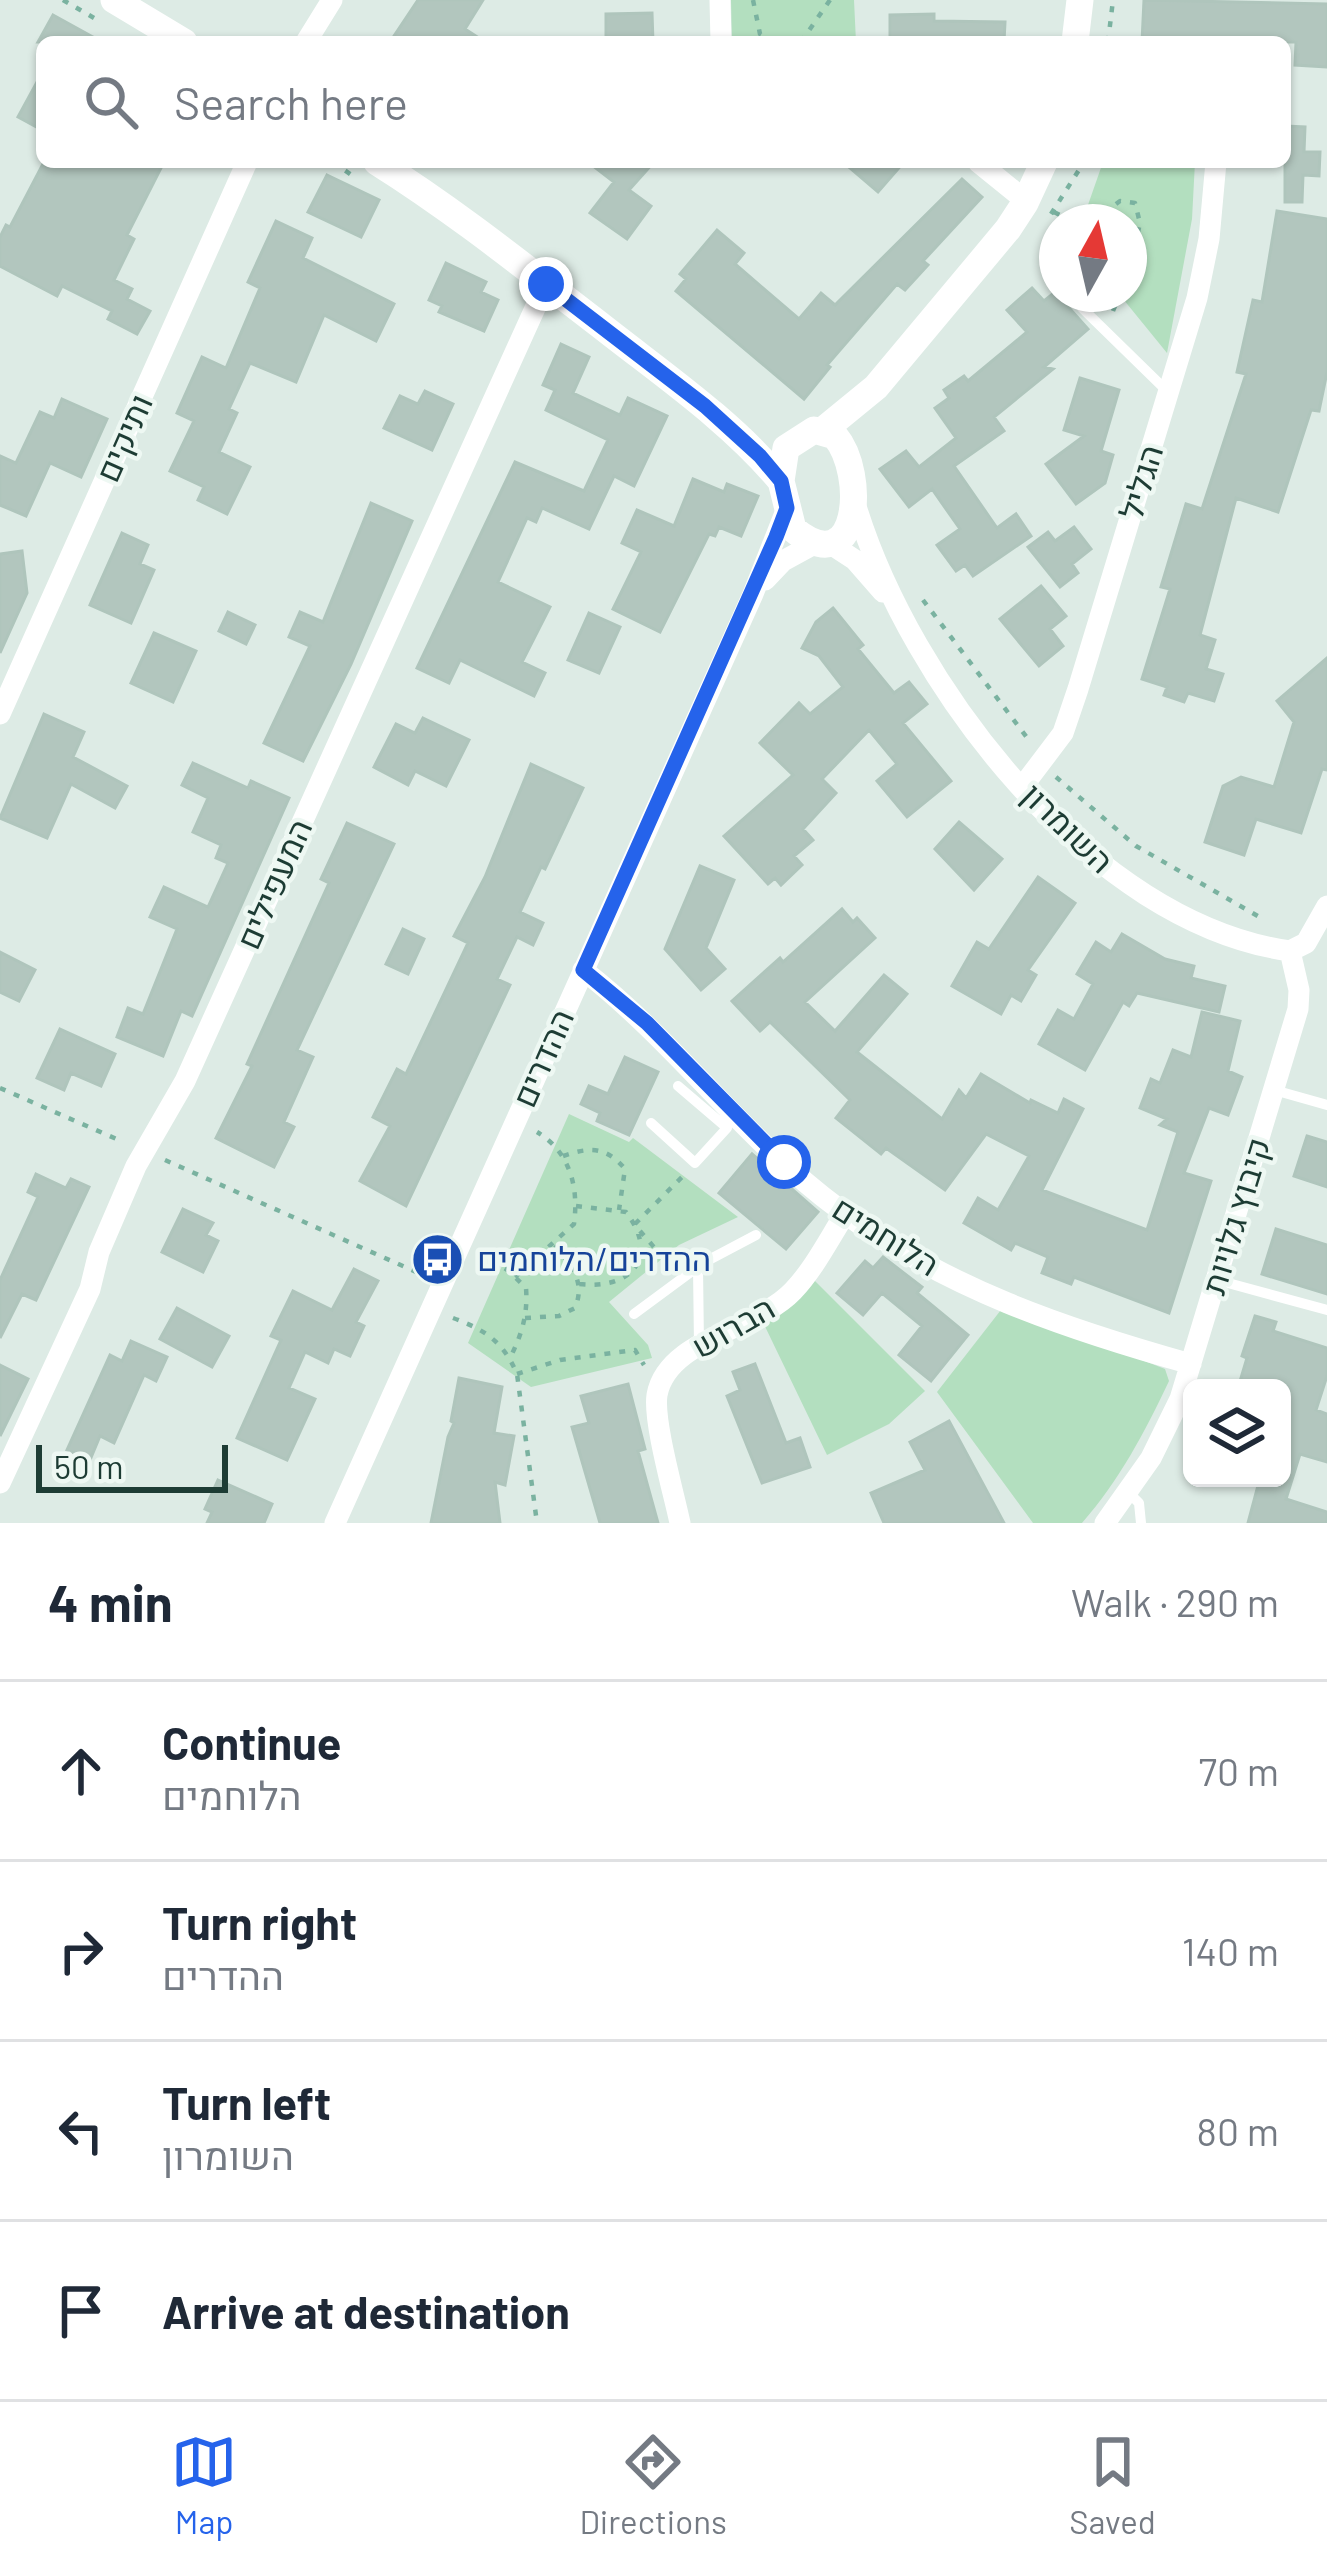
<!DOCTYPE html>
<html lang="en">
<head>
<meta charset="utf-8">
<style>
  body { margin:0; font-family:Barlow,Heebo,sans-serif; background:#f6f6f7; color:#1f2937 }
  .controls { position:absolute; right:36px; bottom:36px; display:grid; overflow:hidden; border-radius:18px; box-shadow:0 3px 9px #0004 }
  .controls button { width:108px; height:108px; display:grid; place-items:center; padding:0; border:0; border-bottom:3px solid #e0e1e3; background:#fff; color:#1f2937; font:60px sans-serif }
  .compass { position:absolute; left:1039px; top:204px; width:108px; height:108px; border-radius:50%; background:#fff; box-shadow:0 3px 9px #0004; rotate:8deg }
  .scale { position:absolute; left:36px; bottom:30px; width:192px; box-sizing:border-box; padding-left:12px; border:6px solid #1d3c34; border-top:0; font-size:33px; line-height:42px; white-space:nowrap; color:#1d3c34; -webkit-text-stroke:9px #eef8f3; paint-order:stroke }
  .stop { position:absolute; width:36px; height:36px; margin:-27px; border:9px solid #2563eb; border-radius:50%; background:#fff }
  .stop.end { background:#2563eb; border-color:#fff; box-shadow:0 3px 12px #0008 }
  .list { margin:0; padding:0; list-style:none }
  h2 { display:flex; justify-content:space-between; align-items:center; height:156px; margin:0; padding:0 48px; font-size:51px }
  h2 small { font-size:39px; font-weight:400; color:#747a83 }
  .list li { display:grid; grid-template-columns:78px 1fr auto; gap:36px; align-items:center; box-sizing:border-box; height:180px; padding:0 48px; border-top:3px solid #e0e1e3 }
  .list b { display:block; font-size:45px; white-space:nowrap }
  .list p { margin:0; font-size:39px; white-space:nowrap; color:#747a83 }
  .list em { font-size:39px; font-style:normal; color:#747a83 }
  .icon { flex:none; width:66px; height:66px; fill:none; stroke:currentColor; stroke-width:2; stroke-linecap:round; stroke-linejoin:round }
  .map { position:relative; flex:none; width:1327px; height:1523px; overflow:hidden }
  .search { position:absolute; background:#fff; box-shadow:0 3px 9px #0004; left:36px; right:36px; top:36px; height:132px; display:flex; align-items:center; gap:30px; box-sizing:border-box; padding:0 42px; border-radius:18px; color:#747a83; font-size:45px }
  .sheet { height:876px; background:#fff }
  nav { display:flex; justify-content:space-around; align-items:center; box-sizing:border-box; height:168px; border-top:3px solid #e0e1e3; background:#fff; font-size:33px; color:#747a83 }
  nav a { display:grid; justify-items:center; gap:6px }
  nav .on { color:#2563eb }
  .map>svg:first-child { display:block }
  .green { fill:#b3dfbf }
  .building { fill:#b2c6be; stroke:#afc5bc; stroke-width:3 }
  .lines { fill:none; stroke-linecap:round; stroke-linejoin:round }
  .path { stroke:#7ab2a0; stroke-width:4.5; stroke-dasharray:6 9; stroke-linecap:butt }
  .service { stroke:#fff; stroke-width:10 }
  .minor { stroke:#fff; stroke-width:21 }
  .tertiary { stroke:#fff; stroke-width:27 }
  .route { stroke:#2563eb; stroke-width:15 }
  .labels { text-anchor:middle; stroke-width:9; stroke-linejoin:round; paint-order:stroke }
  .street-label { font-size:33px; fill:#1d3c34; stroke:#eef8f3 }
  .transit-label { font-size:33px; fill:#164399; stroke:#eef8f3; text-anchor:start }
</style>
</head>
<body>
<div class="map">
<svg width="1327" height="1523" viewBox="0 0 1327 1523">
  <rect width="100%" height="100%" fill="#ddebe5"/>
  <path class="green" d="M 731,0 L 854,0 L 856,42 L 732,42 Z
    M 1103,162 L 1195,162 L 1192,219 L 1167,353 L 1119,294 L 1129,294 L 1129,222 L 1082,222 Z
    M 569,1114 L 629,1142 L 633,1138 L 738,1217 L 679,1245 L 609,1302 L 648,1345 L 652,1358 L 531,1387 L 468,1343 Z
    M 810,1276 L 925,1391 L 889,1424 L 827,1455 L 759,1314 Z
    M 1004,1306 L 1165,1369 L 1169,1381 C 1145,1432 1119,1481 1082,1523 L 1033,1523 L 937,1392 Z"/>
  <path class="building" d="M 418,0 L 483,0 L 465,29 L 485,42 L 390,42 Z
    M 1144,0 L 1327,4 L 1327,67 L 1295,65 L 1296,42 L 1142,42 Z
    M 652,13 L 653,42 L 606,42 L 606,14 Z
    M 934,14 L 934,21 L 1005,22 L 1004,42 L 890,42 L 890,15 Z
    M 53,15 L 102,42 L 38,42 Z
    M 42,73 L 42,130 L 18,117 Z
    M 1285,126 L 1305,127 L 1304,152 L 1320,152 L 1319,176 L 1303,175 L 1302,202 L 1285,202 Z
    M 44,162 L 164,162 L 127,235 L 134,239 L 114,280 L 132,289 L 127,299 L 150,311 L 137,334 L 108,319 L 112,311 L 62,286 L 57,296 L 0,266 L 0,237 L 6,225 L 10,227 Z
    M 588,162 L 654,162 L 629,190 L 651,206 L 627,239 L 590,213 L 614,182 Z
    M 843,162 L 904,162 L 878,192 Z
    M 327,175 L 379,200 L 361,237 L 308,212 Z
    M 962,179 L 982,197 L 923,261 L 928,265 L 905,290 L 897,284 L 827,365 L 830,367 L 804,399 L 676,291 L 686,279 L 680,274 L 717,230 L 744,253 L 735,264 L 799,319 L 821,293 L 835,305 Z
    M 1277,211 L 1327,219 L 1327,372 L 1319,411 L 1311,410 L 1278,512 L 1236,498 L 1200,635 L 1215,640 L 1206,669 L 1223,674 L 1214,701 L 1188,693 L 1184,702 L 1164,695 L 1167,687 L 1142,679 L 1170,589 L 1161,587 L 1186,504 L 1202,509 L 1246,374 L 1237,372 L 1253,300 L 1262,302 Z
    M 276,221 L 312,238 L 303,258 L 394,304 L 376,341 L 324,315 L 296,382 L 250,363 L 229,409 L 237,413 L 219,452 L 250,467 L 227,514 L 198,500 L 204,487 L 170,471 L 194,421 L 177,413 L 202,357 L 226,368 L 260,288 L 248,282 Z
    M 446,263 L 486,282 L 481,292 L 498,300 L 484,331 L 439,312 L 442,306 L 429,300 Z
    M 1032,288 L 1044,301 L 1055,292 L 1088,329 L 1044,367 L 1053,369 L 994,417 L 1004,431 L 954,466 L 997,528 L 1016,514 L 1031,536 L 973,576 L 965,565 L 956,571 L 937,545 L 960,529 L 932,489 L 909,507 L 880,469 L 906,451 L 919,467 L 956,438 L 935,408 L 949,398 L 944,390 L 964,376 L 968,381 L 1027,332 L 1007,310 Z
    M 561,344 L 589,357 L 573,393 L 620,415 L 628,398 L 667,416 L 634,486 L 614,476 L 589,529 L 542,508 L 536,522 L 527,518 L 498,582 L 550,607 L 522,662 L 545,673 L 534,696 L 460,660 L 449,683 L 417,668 L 515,462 L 584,491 L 608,440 L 546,410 L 555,390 L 543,385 Z
    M 1080,378 L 1119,390 L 1101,451 L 1113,455 L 1105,483 L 1076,504 L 1046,464 L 1084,436 L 1064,430 Z
    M 425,391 L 453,404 L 432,450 L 384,428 L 400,396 L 418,404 Z
    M 62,399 L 107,419 L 81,477 L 50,463 L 26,516 L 0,505 L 0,456 L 16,463 L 40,412 L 54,418 Z
    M 693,479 L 724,492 L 727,484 L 758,496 L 741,536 L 719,527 L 715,536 L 709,534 L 660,632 L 613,609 L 641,552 L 622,543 L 637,510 L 674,526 Z
    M 371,503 L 412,521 L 351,664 L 303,761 L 264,743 L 310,646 L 289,637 L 300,612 L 323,622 Z
    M 1074,527 L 1091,549 L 1072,564 L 1078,573 L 1060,587 L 1028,547 L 1048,532 L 1055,541 Z
    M 122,533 L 148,545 L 140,564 L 154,570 L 131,623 L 90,605 Z
    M 22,551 L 27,593 L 0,653 L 0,554 Z
    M 1041,586 L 1066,616 L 1050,629 L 1063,646 L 1039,666 L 1000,619 Z
    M 833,608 L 863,645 L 858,649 L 894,693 L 909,682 L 927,704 L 903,723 L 951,781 L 907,817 L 877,781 L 897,764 L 869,730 L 822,779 L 836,793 L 803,829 L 813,840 L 794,856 L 802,865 L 781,885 L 775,878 L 768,884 L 724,836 L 793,775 L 760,743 L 799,703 L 810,714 L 843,687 L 819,656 L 802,648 L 816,622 Z
    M 228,612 L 255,625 L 246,644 L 219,631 Z
    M 589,613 L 620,627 L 599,673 L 568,660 Z
    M 154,633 L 196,651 L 173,702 L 131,683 Z
    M 1327,658 L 1327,770 L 1322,769 L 1301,833 L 1256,819 L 1244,855 L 1205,842 L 1223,786 L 1241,777 L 1274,787 L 1294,722 L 1277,701 Z
    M 44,714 L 84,732 L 73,757 L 127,786 L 115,808 L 71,784 L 47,838 L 0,818 Z
    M 423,718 L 469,740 L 446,786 L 415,771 L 408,785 L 374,767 L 396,724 L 415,733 Z
    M 193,763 L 248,788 L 251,781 L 289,798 L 192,1016 L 181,1011 L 163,1056 L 117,1037 L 128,1008 L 143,1014 L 177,929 L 150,917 L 164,887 L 208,907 L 228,863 L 216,858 L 221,845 L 193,832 L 208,798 L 182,785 Z
    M 531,764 L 583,788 L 545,869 L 541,867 L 520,912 L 543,923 L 533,945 L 517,937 L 497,979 L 510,985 L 406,1206 L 360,1181 L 390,1126 L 373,1117 L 397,1069 L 406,1074 L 468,943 L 454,936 L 485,877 Z
    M 959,822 L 1002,859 L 974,890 L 935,849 Z
    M 347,823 L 394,844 L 297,1050 L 313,1057 L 284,1122 L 294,1127 L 274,1167 L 216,1138 L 252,1066 L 247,1064 L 329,883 L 321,879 Z
    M 700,866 L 734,880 L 706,948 L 725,969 L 701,990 L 665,949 Z
    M 1038,877 L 1075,903 L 1028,970 L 1036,975 L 1021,1001 L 1011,995 L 1001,1014 L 952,986 L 977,942 L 989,949 Z
    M 842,909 L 853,922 L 857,918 L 875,938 L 805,1002 L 835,1031 L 884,975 L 907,994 L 857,1052 L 942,1119 L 959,1090 L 966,1098 L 981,1074 L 1030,1103 L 1031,1100 L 1058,1113 L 1064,1099 L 1083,1109 L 1042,1190 L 1147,1230 L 1178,1132 L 1160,1125 L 1167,1119 L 1140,1108 L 1151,1079 L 1160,1083 L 1173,1050 L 1191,1057 L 1202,1012 L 1240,1021 L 1228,1071 L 1242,1077 L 1228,1115 L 1209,1108 L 1184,1173 L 1211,1181 L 1169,1313 L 1074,1277 L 1071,1284 L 1042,1273 L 1048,1257 L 1015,1243 L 1011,1250 L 964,1223 L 978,1198 L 998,1210 L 1029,1156 L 986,1134 L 945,1190 L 886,1148 L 881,1154 L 836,1118 L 850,1100 L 770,1022 L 760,1031 L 732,1001 L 780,958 L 783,962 Z
    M 403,929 L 424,939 L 408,974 L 386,964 Z
    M 1122,934 L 1165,959 L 1194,966 L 1191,978 L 1225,986 L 1219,1012 L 1137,993 L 1129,1006 L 1123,1002 L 1085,1070 L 1039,1044 L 1058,1010 L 1074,1019 L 1093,984 L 1077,974 L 1096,942 L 1111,952 Z
    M 0,952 L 35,970 L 19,1001 L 0,992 Z
    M 60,1029 L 115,1054 L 101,1086 L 71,1073 L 64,1090 L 37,1078 Z
    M 625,1057 L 658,1072 L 629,1135 L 597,1121 L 600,1113 L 581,1104 L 589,1086 L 608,1094 Z
    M 1307,1136 L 1327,1142 L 1327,1187 L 1294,1176 Z
    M 752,1154 L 818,1212 L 786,1249 L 719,1193 Z
    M 36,1174 L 66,1188 L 71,1179 L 89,1187 L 36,1300 L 22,1294 L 0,1338 L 0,1280 L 38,1197 L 28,1192 Z
    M 183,1209 L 213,1223 L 206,1235 L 218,1241 L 203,1272 L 162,1252 Z
    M 1276,1229 L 1327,1245 L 1327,1294 L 1262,1274 Z
    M 883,1257 L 922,1287 L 917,1293 L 968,1335 L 931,1381 L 899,1355 L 922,1326 L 882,1293 L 863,1315 L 837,1293 L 865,1261 L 873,1268 Z
    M 354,1269 L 378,1281 L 356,1322 L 364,1326 L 350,1356 L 334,1349 L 328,1363 L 305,1352 L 289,1388 L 315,1399 L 287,1460 L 237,1438 L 281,1340 L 271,1336 L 293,1291 L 332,1310 Z
    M 177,1308 L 229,1336 L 212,1367 L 160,1339 Z
    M 1255,1316 L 1276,1322 L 1273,1331 L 1327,1348 L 1327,1376 L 1316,1410 L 1327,1414 L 1327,1462 L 1300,1454 L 1286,1499 L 1327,1512 L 1327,1523 L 1248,1523 L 1260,1478 L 1282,1478 L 1282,1388 L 1238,1388 L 1247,1358 L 1242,1356 Z
    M 131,1341 L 167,1357 L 156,1381 L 144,1375 L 114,1443 L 100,1436 L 90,1460 L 67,1450 L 110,1355 L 122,1361 Z
    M 755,1364 L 786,1443 L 800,1438 L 810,1467 L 762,1483 L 727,1396 L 740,1390 L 733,1372 Z
    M 0,1365 L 28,1379 L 0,1436 Z
    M 459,1378 L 502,1387 L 494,1433 L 514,1436 L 505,1485 L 495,1482 L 500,1523 L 431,1523 L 448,1437 L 454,1423 L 451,1421 Z
    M 628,1384 L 645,1449 L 638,1451 L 658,1523 L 600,1523 L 572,1427 L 589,1423 L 581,1396 Z
    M 949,1421 L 1004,1523 L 884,1523 L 871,1493 L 925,1470 L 910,1442 Z
    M 218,1480 L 272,1504 L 264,1523 L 207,1523 L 212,1512 L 205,1509 Z"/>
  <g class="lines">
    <path class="path" d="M 63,0 L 94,18
      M 753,0 L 760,34 L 774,42
      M 801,42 L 830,0
      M 1108,42 L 1113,0
      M 333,162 L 353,176
      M 1054,212 L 1074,222
      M 1051,214 L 1084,162
      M 1092,222 L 1120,201 L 1135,203 L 1140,223 L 1129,272
      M 1113,311 L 1120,294
      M 923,600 L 1028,739
      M 1056,777 L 1136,846 L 1263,919
      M 0,1088 L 121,1141
      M 563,1156 C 589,1147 606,1146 625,1169 L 619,1210
      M 165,1160 L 423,1275
      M 576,1206 L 626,1212 C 660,1257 632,1290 579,1284
      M 635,1224 L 682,1177
      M 640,1231 L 672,1268
      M 479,1253 L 509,1271 L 526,1288 C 528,1314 522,1334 510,1358
      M 515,1277 L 574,1224 C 579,1187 570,1152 537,1132
      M 453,1318 C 485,1330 503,1341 517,1374 L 537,1523
      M 525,1318 L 559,1316 L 575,1308 C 586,1281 571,1266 555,1245
      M 517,1374 L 560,1360 L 635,1350 L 644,1365"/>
    <path class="service" d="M 1082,308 L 1168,392
      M 678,1086 L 726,1127
      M 1274,1090 L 1327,1105
      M 651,1123 L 695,1163 L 727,1128 L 725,1113
      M 698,1267 L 699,1345
      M 1217,1280 L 1327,1310
      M 634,1314 L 703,1263 L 756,1235
      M 1128,1492 L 1139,1503 L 1141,1523"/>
    <path class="minor" d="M 720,0 L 721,42
      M 306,42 L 332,0
      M 978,162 L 1026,201
      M 855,503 C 910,685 1091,923 1290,951
      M 829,543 L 855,560 L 883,592
      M 765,580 L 783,561 L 816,543
      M 0,714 L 247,162
      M 1023,786 L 1063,733 L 1078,689 L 1197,298 L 1209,239 L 1216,162
      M 583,970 C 676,1042 745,1140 839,1209 C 944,1288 1066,1329 1191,1364
      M 0,1483 L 90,1289 L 99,1252 L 136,1166 L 185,1081 L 546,284
      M 335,1523 L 753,594 L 787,508
      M 680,1523 C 674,1494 653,1421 657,1395 C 667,1339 756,1330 793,1291 C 814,1269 829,1239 845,1214
      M 1105,1523 L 1151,1458 L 1180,1399 L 1298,1009 L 1299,990 L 1290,951 L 1306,943 L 1327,906"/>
    <path class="tertiary" d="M 114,0 L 184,42
      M 1075,42 L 1080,0
      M 377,162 C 455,211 527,269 600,325 C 662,374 730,420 781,481
      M 814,430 L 835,436 C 867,474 860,584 793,529 L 781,481 L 786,448 Z
      M 821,432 L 876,387 L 1008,229 L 1025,203 L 1044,162"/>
  </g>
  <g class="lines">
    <path class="route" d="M 546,284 L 705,406 L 760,456 L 781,481 L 787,508 L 776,537 L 583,970 L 647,1023 L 784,1162"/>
  </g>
  <defs>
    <symbol id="bus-disc" viewBox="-11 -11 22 22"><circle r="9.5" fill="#1a4fb4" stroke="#eef8f3"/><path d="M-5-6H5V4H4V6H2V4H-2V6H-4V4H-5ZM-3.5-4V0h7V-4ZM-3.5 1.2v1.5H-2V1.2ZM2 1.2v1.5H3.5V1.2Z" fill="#fff"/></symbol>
  </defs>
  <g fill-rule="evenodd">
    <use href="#bus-disc" x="408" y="1230" width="59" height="59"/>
  </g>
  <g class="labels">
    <g class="street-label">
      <text transform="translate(124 438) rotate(-66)" y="12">ותיקים</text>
      <text transform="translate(1141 482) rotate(-73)" y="12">הגליל</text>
      <text transform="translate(1068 828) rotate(44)" y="12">השומרון</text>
      <text transform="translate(274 884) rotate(-66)" y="12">המעפילים</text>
      <text transform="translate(543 1058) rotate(-66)" y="12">ההדרים</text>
      <text transform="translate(1236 1216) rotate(-73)" y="12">קיבוץ גלויות</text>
      <text transform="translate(886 1236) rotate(32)" y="12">הלוחמים</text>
      <text transform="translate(733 1327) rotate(-30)" y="12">הברוש</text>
    </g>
    <g class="transit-label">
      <text x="477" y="1271">ההדרים/הלוחמים</text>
    </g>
  </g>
</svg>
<div class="controls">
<button><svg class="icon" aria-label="layers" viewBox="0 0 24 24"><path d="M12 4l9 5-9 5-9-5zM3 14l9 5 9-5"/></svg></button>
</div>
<svg class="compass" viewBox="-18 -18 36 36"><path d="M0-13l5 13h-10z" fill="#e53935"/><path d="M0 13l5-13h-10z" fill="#747a83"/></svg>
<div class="scale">50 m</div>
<div class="stop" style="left:784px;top:1162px"></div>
<div class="stop end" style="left:546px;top:284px"></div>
<div class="search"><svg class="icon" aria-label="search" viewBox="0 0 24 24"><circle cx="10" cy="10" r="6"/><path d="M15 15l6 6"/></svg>Search here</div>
</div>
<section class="sheet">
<h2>4 min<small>Walk · 290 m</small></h2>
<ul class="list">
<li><svg class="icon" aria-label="ahead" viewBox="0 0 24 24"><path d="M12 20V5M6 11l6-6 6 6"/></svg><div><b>Continue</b><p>הלוחמים</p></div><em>70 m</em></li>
<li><svg class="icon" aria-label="right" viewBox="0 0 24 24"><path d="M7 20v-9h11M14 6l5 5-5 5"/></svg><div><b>Turn right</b><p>ההדרים</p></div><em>140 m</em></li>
<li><svg class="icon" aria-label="left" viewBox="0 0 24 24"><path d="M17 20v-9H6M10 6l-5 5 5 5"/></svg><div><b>Turn left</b><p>השומרון</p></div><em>80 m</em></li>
<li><svg class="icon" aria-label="arrive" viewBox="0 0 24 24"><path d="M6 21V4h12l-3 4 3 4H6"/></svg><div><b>Arrive at destination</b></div></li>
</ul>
</section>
<nav>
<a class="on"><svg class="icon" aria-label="map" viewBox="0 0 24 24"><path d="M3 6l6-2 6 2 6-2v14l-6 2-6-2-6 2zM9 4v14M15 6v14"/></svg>Map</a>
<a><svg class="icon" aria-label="directions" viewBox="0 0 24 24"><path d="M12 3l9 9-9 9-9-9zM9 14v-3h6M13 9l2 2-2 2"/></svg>Directions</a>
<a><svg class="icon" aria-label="saved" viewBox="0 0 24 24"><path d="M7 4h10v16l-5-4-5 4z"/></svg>Saved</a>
</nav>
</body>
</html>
